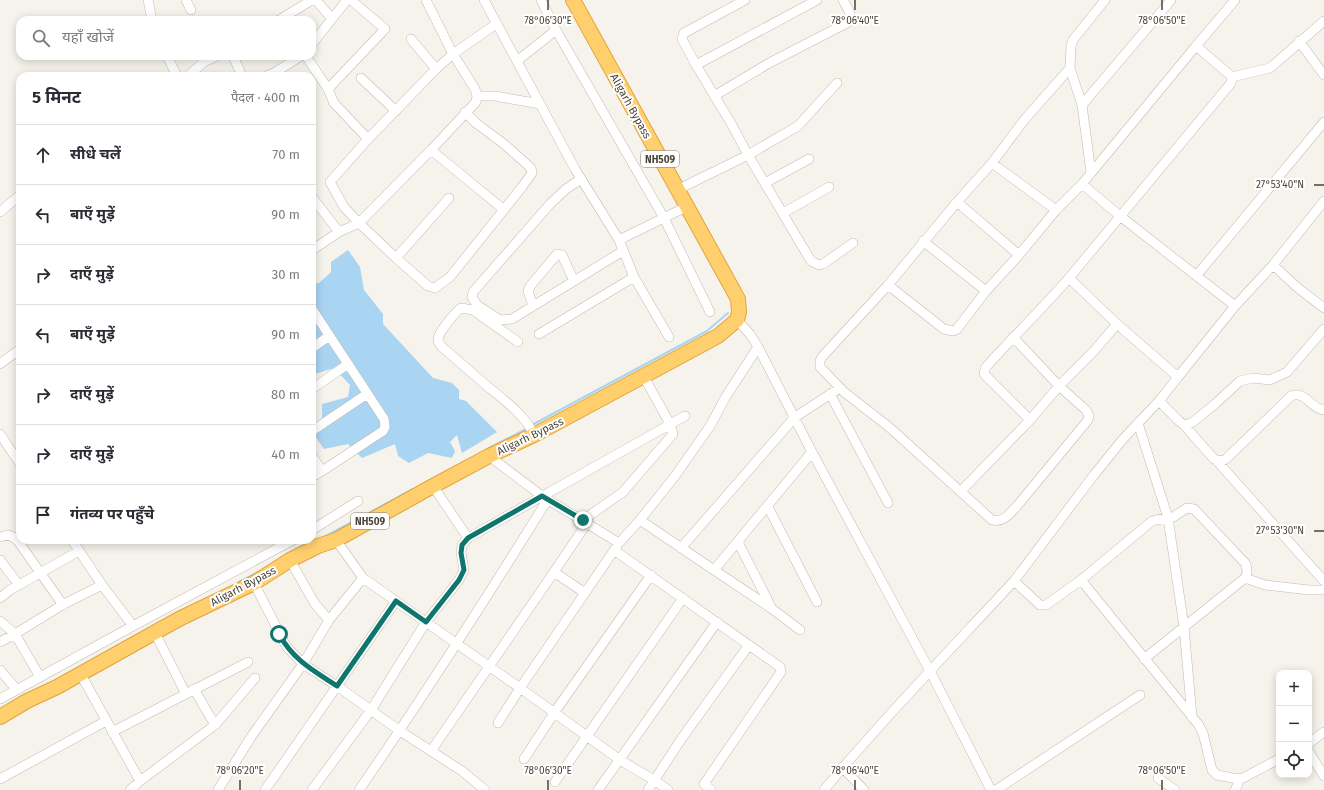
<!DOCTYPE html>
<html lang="hi">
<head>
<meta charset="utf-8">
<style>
  body { margin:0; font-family:"Fira Sans","Noto Sans Devanagari",sans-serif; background:#f2f2f3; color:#2b2b33 }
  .controls { position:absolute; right:12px; bottom:12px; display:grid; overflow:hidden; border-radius:8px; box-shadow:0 2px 10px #0003 }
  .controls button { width:36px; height:36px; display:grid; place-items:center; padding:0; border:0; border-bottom:1px solid #e1e1e2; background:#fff; color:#2b2b33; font:20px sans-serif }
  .stop { position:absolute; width:12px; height:12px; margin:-9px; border:3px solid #0f766e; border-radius:50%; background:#fff }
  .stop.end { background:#0f766e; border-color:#fff; box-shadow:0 1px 4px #0008 }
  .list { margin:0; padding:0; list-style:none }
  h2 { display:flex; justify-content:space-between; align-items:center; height:52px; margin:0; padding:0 16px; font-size:17px }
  h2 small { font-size:13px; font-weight:400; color:#7c7c81 }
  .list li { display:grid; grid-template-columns:26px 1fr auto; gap:12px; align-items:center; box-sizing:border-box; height:60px; padding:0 16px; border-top:1px solid #e1e1e2 }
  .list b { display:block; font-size:15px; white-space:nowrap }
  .list em { font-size:13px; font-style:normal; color:#7c7c81 }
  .icon { flex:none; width:22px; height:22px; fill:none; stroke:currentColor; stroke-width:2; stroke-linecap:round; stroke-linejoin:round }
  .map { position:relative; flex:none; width:1324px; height:790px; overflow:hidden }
  .search { position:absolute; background:#fff; box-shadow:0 2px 10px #0003; left:16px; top:16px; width:300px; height:44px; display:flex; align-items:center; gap:10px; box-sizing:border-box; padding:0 14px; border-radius:12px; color:#7c7c81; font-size:15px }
  .panel { position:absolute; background:#fff; box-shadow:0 2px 10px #0003; left:16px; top:72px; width:300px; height:472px; border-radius:12px }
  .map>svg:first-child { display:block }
  .water { fill:#a9d4f2 }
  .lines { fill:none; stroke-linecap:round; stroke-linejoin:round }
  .stream { stroke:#a9d4f2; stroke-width:2 }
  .minor-casing { stroke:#c2bbae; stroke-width:10 }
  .highway-casing { stroke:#e0a43c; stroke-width:16 }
  .minor { stroke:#fff; stroke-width:9 }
  .highway { stroke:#ffcf6e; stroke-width:14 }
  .route { stroke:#0f766e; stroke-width:5 }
  .ticks { fill:none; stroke:#4b4439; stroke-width:1.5 }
  .labels { text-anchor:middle; stroke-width:4; stroke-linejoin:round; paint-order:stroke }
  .shield { fill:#fff; stroke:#817c74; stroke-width:1 }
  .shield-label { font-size:10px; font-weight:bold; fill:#4b4439 }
  .street-label { font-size:11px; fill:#4b4439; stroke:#fff }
  .ticks-label { font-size:10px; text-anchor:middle; fill:#4b4439; stroke:#fff; stroke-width:4; stroke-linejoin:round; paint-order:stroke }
</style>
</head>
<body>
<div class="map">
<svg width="1324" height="790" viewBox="0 0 1324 790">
  <rect width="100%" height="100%" fill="#f6f3ec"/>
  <path class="water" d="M 348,250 L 360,267 L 364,290 L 383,314 L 383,324 L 433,378 L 452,383 L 459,390 L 459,399 L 466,401 L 497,432 L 462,453 L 457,435 L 450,442 L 455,451 L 452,458 L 428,453 L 409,463 L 398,456 L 395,444 L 362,458 L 348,444 L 324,449 L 312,432 L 322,418 L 322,404 L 348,397 L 350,385 L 334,368 L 312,375 L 312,283 L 319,283 L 331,272 L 331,262 Z"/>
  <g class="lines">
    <path class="stream" d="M 532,425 L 707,331 L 728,313
      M 489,448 L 528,428
      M 324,537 L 413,489
      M 239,582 L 258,572"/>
    <defs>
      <path id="minor" d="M 148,0 L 152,20
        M 186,0 L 191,10
        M 316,0 L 332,19
        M 484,0 L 575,169 L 619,240 L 634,277 L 669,337
        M 541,0 L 556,30 L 664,218 L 710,312
        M 745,0 L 684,33 L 682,39 L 696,65 L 732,125 L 748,155 L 811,261 L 819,265 L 823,264 L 853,243
        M 279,20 L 312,0
        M 411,39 L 436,69
        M 1299,41 L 1324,75
        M 312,44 L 347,0
        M 1196,46 L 1235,0
        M 167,56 L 177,76
        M 233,56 L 242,76
        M 306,56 L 328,89 L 334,103 L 368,139
        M 517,61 L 556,30
        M 696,65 L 817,0
        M 1070,68 L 1071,46 L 1073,40 L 1105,0
        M 188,76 L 204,62 L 217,56
        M 266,76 L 274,73 L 301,56
        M 1232,77 L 1270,68 L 1324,21
        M 361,78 L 396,111
        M 328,89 L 385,29 L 351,0
        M 477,96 L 495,96 L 540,104
        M 714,96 L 771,62 L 847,23 C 854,15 847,8 843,0
        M 1082,105 L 1171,0
        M 465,112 L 476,123 L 504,144 L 531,168 L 532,173 L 522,187 L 450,277 L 435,288 L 428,286 L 396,258 L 359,223 L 344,207 L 330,182 L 368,139 L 436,69 L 453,54 L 496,24
        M 431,150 L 503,209
        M 992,163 L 1056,210
        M 581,179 L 566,189 L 550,204 L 473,292 L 472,297 L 477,305 L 500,320 L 512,319 L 623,251
        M 765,183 L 809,159
        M 1082,184 L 1120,216 L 1235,306
        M 677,190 L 748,155 L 798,126 L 837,83
        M 312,197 L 339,232
        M 957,202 L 1019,255
        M 0,212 L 20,195
        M 783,213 L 829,187
        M 619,240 L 686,207
        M 923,241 L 986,291
        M 312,250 L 339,232 L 359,223 L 431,150 L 476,102 L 477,96 L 475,89 L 453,54 L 426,0
        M 396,258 L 449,198
        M 1273,265 L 1298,288 L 1324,308
        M 1197,275 L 1324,122
        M 888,285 L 944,329 L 953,331 L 957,329 L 986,291 L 1019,255 L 1056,210 L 1082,184 L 1196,46 L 1230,75 L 1232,77 L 1231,83 L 1069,278
        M 533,306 L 528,291 L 531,285 L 557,254 L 562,255 L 574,281
        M 312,309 L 384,419 L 385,427 L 383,431 L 322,471 L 312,456
        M 737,320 L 750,334 L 758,347 L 812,452 L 930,671 L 991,790
        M 539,334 L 634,277
        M 1013,337 L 1059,386 L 1086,410 L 1089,416 L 1088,420 L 1017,506 C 1010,513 1004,523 992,520 L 889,427 L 844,392 L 820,367 L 820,361 L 822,357 L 888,285 L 957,202 L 992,163 L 1025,119 L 1070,68 L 1082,105 L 1091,173
        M 518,342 L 473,310 L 461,308 C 455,313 439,331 438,339 C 438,342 440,345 442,347 C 457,360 472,373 487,386 C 504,400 525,415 534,435
        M 312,348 L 329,336
        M 0,364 L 20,349
        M 1178,377 L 1235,306 L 1273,265 L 1324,201
        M 312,389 L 348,364
        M 830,394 L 888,503
        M 1159,401 L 1179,421 L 1184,425 L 1188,424 L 1193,422 L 1215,404 L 1240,381 L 1253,378 L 1270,380 L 1287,372 L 1324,329
        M 1138,423 L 1168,518 L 1184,627 L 1192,717
        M 1184,425 L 1214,459 L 1222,461 L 1226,459 L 1291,396 C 1305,390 1311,409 1324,410
        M 312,431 L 367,394
        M 0,434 L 20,464
        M 489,456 L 542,496 L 619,543 L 640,520 L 675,476 L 710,426 L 725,398 L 758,347
        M 1217,461 L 1324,581
        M 312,477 L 322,471
        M 433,486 L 468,538
        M 961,491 L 1030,420 L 1059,386 L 1093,352 L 1117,324
        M 768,507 L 817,602
        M 583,520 L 623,492 L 673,434 L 670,424 L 644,377
        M 640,520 L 714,570
        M 312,530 L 358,501
        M 0,537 L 8,535 L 13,537 L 18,541 L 63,605
        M 72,540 L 102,585 L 133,626
        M 336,540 L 363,578 L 520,688 L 620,760 L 654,780 L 668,790
        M 738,542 L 771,607
        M 681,548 L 795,417 L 840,388
        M 614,550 L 780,667 L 781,672 L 704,784 L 711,790
        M 0,560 L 19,585
        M 290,560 L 315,604 L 329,620
        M 1245,578 L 1265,585 L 1309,590 L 1324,590
        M 1081,580 L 1198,724 L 1203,733 L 1212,770 L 1217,775 L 1238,779 L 1243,778 L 1279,759
        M 1014,581 L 1094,475 L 1123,439 L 1159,401 L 1178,377 L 1117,324 L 1069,278 C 1042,309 1013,337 986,367 L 984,373 L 985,375 L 1030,420
        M 254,583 L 286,646 L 303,664 L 337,686 L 400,731 L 462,771 L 485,790
        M 585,593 L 554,572 L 587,523
        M 0,598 L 10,590 L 79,551
        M 0,621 L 15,634 L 40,677
        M 800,630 L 771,608 L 714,570 L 812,452
        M 155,633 L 186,694
        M 0,642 L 15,634 L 64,604 L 102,585
        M 0,670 L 17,690
        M 80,673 L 140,781
        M 194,689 L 215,725
        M 0,699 L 133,626 L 293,540
        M 498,723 L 520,688 L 617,546
        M 112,732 L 248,662
        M 1309,743 L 1324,732
        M 431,751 L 554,572
        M 1309,752 L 1324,776
        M 524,759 L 554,713 L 651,575
        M 842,767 L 864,790
        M 1158,778 L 1175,790
        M 0,779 L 106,721
        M 555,782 L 683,598
        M 130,790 L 140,781 L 215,725 L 255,678
        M 218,790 L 251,737 L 303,664 L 329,620 L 363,578
        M 265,790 L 396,601
        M 312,790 L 371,710 L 426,622 L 459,580 L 464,570 L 461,553 L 462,545 L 468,538 C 540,497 613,457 685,416
        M 359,790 C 425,695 487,597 548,499
        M 598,790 L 717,622
        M 648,790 L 682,738 L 749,645
        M 824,790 C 884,718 950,650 1014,581 L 1040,605 L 1046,605 L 1081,580 L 1152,521 L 1156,520 L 1173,517 L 1187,508 L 1194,509 L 1246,564 C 1247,570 1248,573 1245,578 L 1144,659
        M 996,790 L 1140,695
        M 1235,790 L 1238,784 L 1238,779"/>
      <path id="highway" d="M 0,717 L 27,701 L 57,687 L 179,619 L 254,583 L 290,560 L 318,546 L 336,540 L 433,486 L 489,456 L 534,435 L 718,336 L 737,320 L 739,312 L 738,299 L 573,0"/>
    </defs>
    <use href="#minor" class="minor-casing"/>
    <use href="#highway" class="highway-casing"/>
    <use href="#minor" class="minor"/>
    <use href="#highway" class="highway"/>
  </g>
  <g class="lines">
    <path class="route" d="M 279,634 C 293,660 314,671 337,686 L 396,601 L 426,622 L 459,580 L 464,570 L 461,553 L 462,545 L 468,538 L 542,496 L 583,520"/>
  </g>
  <path class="ticks" d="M 548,0 L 548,10M 855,0 L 855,10M 1162,0 L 1162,10M 1314,185 L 1324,185M 1314,531 L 1324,531M 240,780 L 240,790M 548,780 L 548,790M 855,780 L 855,790M 1162,780 L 1162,790"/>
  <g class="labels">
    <g class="shield">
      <rect x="641" y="151" width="38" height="16" rx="3"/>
      <rect x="351" y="513" width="38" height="16" rx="3"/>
    </g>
    <g class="shield-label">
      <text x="660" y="163">NH509</text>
      <text x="370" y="525">NH509</text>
    </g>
    <g class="street-label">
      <text transform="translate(631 106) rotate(61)" y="4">Aligarh Bypass</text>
      <text transform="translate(530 436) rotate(-26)" y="4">Aligarh Bypass</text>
      <text transform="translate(243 586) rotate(-28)" y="4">Aligarh Bypass</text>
    </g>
  </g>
  <g class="ticks-label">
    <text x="548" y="24">78°06'30"E</text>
    <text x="855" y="24">78°06'40"E</text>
    <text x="1162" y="24">78°06'50"E</text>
    <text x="1280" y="188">27°53'40"N</text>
    <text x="1280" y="534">27°53'30"N</text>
    <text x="240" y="774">78°06'20"E</text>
    <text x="548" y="774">78°06'30"E</text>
    <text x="855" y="774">78°06'40"E</text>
    <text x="1162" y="774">78°06'50"E</text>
  </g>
</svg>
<div class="controls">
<button>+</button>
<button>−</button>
<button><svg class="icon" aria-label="locate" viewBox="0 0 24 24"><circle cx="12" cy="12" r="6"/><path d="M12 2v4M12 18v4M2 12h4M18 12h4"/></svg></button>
</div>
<div class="stop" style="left:279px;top:634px"></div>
<div class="stop end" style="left:583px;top:520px"></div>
<div class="search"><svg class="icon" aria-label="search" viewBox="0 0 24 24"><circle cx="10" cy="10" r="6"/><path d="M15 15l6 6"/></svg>यहाँ खोजें</div>
<section class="panel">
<h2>5 मिनट<small>पैदल · 400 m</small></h2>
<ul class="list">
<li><svg class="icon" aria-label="ahead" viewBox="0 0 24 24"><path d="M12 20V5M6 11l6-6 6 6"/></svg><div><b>सीधे चलें</b></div><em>70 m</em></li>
<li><svg class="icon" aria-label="left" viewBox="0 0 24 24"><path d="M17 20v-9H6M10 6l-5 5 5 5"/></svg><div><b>बाएँ मुड़ें</b></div><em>90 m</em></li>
<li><svg class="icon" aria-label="right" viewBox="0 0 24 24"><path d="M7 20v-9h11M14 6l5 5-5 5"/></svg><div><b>दाएँ मुड़ें</b></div><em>30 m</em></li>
<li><svg class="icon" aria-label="left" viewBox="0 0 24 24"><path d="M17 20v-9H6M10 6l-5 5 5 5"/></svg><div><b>बाएँ मुड़ें</b></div><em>90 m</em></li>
<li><svg class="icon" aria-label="right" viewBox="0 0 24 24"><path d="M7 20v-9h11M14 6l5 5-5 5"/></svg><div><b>दाएँ मुड़ें</b></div><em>80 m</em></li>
<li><svg class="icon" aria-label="right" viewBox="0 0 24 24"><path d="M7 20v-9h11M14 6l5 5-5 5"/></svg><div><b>दाएँ मुड़ें</b></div><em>40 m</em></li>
<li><svg class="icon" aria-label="arrive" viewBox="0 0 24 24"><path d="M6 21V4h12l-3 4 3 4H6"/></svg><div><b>गंतव्य पर पहुँचे</b></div></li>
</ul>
</section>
</div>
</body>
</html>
